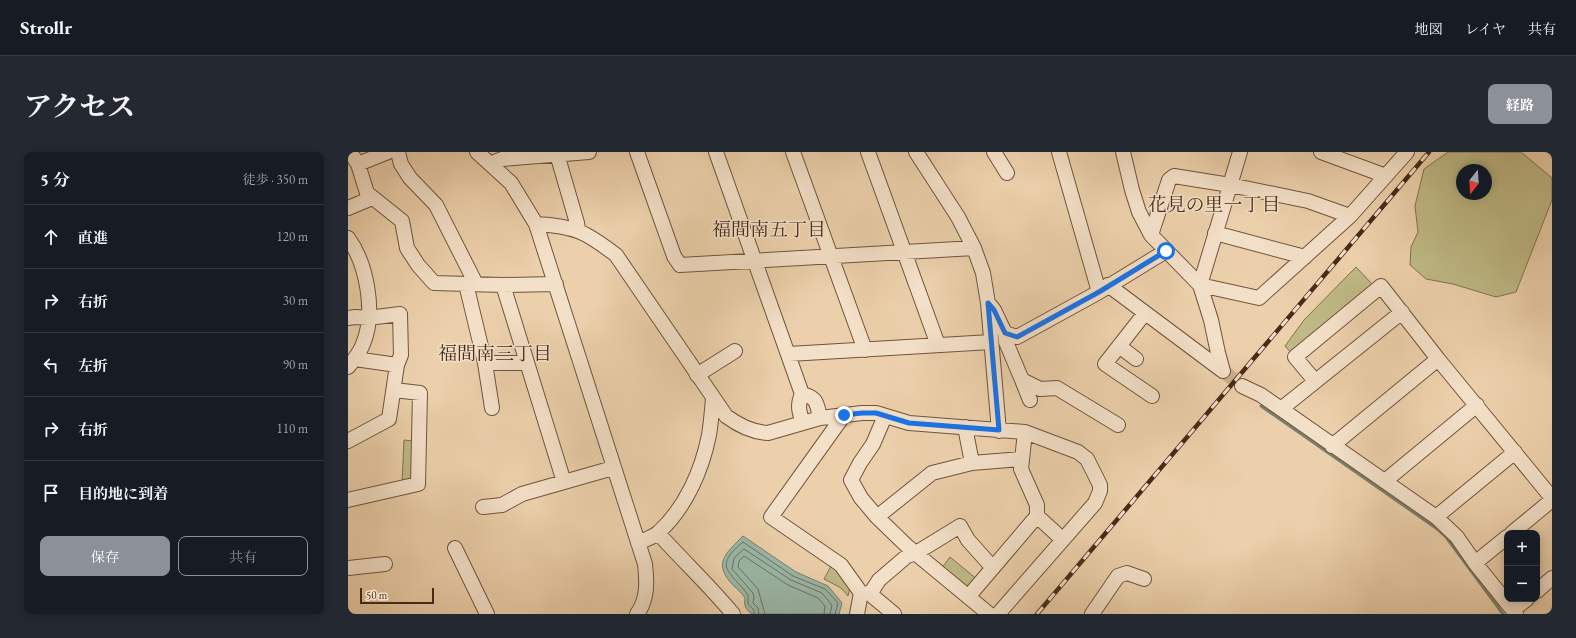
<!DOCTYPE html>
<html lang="ja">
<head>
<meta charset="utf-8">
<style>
  body { margin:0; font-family:"EB Garamond","Noto Serif JP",serif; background:#242831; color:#f1f3f6 }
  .controls { position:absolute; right:12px; bottom:12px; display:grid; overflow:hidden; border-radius:8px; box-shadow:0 2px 10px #0003 }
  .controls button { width:36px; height:36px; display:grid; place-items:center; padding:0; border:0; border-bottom:1px solid #363941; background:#171b24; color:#f1f3f6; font:20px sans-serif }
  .compass { position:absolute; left:1108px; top:12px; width:36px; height:36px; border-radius:50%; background:#171b24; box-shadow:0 2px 10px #0003; rotate:197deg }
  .scale { position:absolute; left:12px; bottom:10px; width:74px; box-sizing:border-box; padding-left:4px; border:2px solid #482a17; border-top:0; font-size:11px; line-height:14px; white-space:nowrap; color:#482a17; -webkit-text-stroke:3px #f3e0c8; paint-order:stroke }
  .stop { position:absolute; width:12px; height:12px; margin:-9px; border:3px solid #1a73e8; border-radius:50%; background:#fff }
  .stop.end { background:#1a73e8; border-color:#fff; box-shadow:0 1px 4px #0008 }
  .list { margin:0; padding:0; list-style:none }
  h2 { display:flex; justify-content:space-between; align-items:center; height:52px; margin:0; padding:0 16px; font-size:17px }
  h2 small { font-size:13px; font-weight:400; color:#9ea1a6 }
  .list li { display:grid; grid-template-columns:26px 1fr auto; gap:12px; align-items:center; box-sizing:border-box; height:64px; padding:0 16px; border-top:1px solid #363941 }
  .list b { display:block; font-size:15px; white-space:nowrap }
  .list em { font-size:13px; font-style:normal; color:#9ea1a6 }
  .actions { display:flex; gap:8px; padding:12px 16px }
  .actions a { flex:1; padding:9px 0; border:1px solid #8c9099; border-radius:8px; text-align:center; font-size:14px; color:#8c9099 }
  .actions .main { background:#8c9099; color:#fff }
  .icon { flex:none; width:22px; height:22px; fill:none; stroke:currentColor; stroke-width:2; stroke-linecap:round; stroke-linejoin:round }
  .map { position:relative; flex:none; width:1204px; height:462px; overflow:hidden; border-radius:8px }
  header { display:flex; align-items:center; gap:24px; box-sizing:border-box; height:56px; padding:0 20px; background:#171b24; border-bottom:1px solid #363941 }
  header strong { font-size:19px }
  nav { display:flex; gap:22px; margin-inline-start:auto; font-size:14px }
  .intro { display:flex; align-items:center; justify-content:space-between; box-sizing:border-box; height:96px; padding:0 24px }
  h1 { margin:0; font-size:28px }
  .button { padding:10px 18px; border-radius:8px; background:#8c9099; color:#fff; font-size:14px; font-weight:700 }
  main { display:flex; gap:24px; padding:0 24px }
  aside { flex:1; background:#171b24; border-radius:8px; box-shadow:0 2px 10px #0003 }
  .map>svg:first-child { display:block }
  .green { fill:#beb985; stroke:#83724e; fill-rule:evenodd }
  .water { fill:#99b7a7; stroke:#797f6d }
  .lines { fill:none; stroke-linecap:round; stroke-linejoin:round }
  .shore { stroke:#70705f; stroke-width:1 }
  .stream { stroke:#797f6d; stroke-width:3 }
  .minor-tunnel { stroke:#cbaf8d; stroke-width:14; stroke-dasharray:14 7; stroke-linecap:butt }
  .minor-casing { stroke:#71543c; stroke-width:16 }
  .minor { stroke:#f3e0c8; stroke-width:14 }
  .rail-casing { stroke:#482a17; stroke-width:4.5 }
  .rail { stroke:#f3e0c8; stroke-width:3; stroke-dasharray:9; stroke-linecap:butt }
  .route { stroke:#1a73e8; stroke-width:5 }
  .labels { text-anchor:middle; stroke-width:3; stroke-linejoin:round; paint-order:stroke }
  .neighbourhood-label { font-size:19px; fill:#482a17; stroke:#f3e0c8 }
</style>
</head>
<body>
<header>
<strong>Strollr</strong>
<nav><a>地図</a><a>レイヤ</a><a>共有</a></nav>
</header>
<div class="intro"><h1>アクセス</h1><a class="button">経路</a></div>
<main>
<aside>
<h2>5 分<small>徒歩 · 350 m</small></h2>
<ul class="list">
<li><svg class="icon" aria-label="ahead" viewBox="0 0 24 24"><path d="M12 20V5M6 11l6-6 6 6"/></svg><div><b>直進</b></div><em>120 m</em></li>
<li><svg class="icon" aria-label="right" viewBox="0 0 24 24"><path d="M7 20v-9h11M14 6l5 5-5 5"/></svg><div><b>右折</b></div><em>30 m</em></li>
<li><svg class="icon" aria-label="left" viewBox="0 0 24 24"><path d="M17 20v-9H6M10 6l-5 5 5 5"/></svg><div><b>左折</b></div><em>90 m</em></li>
<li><svg class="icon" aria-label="right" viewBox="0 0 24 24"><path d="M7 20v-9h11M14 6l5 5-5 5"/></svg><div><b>右折</b></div><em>110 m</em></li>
<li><svg class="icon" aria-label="arrive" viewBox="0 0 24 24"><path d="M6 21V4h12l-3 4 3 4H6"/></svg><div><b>目的地に到着</b></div></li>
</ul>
<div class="actions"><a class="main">保存</a><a>共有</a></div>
</aside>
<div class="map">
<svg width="1204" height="462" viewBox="0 0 1204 462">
  <rect width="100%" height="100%" fill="#ecd0ab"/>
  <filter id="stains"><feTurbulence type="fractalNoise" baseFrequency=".005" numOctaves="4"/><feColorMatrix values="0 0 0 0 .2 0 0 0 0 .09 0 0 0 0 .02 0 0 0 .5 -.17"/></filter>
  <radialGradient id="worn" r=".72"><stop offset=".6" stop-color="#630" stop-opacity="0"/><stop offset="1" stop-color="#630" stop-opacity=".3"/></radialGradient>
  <path class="green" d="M 1100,0 L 1173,0 L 1204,26 L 1204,48 L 1168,140 L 1148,145 L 1105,132 L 1078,127 L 1062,113 L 1063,95 L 1070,80 L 1067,54 L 1076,17 ZM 1114,18 L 1138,18 L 1138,42 L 1114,42 Z
    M 1008,115 L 1025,133 L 944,202 L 937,194 L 956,168 Z
    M 56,288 L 65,289 L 66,325 L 54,332 Z
    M 602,405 L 630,428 L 622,436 L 617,436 L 593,417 Z
    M 483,414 L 492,421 L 502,435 L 500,444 L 493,436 L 476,427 Z"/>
  <path class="water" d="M 395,384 L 448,420 L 480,434 L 494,451 L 491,462 L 404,462 C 397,457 396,454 397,446 C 394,441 390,438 386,434 C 364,412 377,402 395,384 Z"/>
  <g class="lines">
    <path class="shore" d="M 406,462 L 406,458 L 400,452 L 400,443 C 384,420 363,416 395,390 L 445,424 L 477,437 L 490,451 L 487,462
      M 411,462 L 410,456 L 405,451 L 406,445 L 405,441 L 384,417 L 386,406 L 396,397 L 443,428 L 474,441 L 484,453 L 482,462
      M 417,462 L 410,437 L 390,415 L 391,409 L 396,404 L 440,433 L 470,446 L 477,454 L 476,462"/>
    <path class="stream" d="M 913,254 L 1088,376 L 1098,385 L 1155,462"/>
    <path class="minor-tunnel" d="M 875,219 L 894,234"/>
    <defs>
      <path id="minor" d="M 2,0 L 10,12 L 19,41 L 54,69 L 59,96 L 70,113 L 86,131 L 155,133 L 208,132
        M 50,0 L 53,12 L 62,26 L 88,53 L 128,132
        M 129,0 L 163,31 L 188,72 L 297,412 C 299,429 300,447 289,462
        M 289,0 L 326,104 L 332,113 L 626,96
        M 368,0 L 454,242 C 449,253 451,260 455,271
        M 445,0 L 517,198
        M 520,0 L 590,193
        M 568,0 L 610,65 L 626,96 L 635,121 L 640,151 L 651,279
        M 646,0 L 659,21
        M 711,0 L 751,140
        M 775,0 L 784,38 L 791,60 L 803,83 L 852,133 L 863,168 L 870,201 L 875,219
        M 973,0 L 1038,24
        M 209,2 L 229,71 L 230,78
        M 10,12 L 40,0
        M 142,12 L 154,7 L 241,0
        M 0,56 L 24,46
        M 188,72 C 227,74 238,80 268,103 L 378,264 C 390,273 404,280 420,281 L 472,266 L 514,261 L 528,261 L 561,271 L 677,280 L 730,300 L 739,307 L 752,333 L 752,339 L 747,351 L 650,462
        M 867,81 L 957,105
        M 803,83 L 821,28 L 826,24 L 882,33 L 960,49 L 1002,64
        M 0,86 C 19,112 28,161 15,192 C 12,200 6,208 0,215
        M 118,132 L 137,211 L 178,211
        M 155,133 L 216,330
        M 760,133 L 875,219
        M 852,133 L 911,146 L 1002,64 L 1059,0
        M 852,133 L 892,0
        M 642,153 L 646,158 L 657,181 L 669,185 L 751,140 L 818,99
        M 797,161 L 757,212 L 804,244
        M 0,166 L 7,165 L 20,166 L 52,162 L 53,203 L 49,213
        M 657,181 L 658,190 L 674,228 L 692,237 L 709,236 L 770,273
        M 771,194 L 788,207
        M 441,202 L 643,190
        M 137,211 L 144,256
        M 349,223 L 387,199
        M 674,228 L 682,248
        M 967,229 L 947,205 L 1033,134 L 1090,207 L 1204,346
        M 894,234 L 913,243 L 1088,365 L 1109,385 L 1127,411 L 1168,462
        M 454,242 C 469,245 469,252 472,266
        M 933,257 L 1054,160
        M 496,263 L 423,365 L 493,413 L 513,441 L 509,462
        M 537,264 L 525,292 L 512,311 L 503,328 L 513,346 L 529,365 L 560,395 L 641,462
        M 617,275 L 624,311 L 674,307
        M 677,280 L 673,317 L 689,353 L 689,364
        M 0,289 L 41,267 L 49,213 L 7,207
        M 984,294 L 1090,207
        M 1037,329 L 1129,253
        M 0,348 L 70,332 L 72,241 L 46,238
        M 135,355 L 154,353 L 174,342 L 265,316
        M 529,365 L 584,321 L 624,311
        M 1088,365 L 1167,300
        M 310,381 C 335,409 361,433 385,462
        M 1164,381 L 1204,348
        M 290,391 C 296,388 306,385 311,380 C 338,355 354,318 361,283 C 363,271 364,258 365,246
        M 107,396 L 139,462
        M 1127,411 L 1159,385
        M 0,416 L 37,412
        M 1189,439 L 1204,426
        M 513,441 L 522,442 L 546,462
        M 522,442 L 531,428 L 559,404 L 568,401 L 612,374 L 620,388 L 645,416
        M 620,445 L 689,364 L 714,387
        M 1165,458 L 1179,447
        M 744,462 L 770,424 L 779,421 L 796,427"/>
    </defs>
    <use href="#minor" class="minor-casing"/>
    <use href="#minor" class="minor"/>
    <defs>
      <path id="rail" d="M 689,462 L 1081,0"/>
    </defs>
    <use href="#rail" class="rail-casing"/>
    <use href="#rail" class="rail"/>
  </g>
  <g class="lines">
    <path class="route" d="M 496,263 L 514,261 L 528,261 L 561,271 L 651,278 L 640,151 L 646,158 L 657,181 L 669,185 L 751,140 L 818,99"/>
  </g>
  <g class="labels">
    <g class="neighbourhood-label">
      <text x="866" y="59">花見の里一丁目</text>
      <text x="421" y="84">福間南五丁目</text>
      <text x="147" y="208">福間南三丁目</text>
    </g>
  </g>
  <rect width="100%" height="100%" filter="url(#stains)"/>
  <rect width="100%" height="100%" fill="url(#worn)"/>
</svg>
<div class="controls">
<button>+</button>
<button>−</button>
</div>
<svg class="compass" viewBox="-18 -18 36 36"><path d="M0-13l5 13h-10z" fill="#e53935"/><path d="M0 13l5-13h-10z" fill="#9ea1a6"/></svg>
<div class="scale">50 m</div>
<div class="stop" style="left:818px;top:99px"></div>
<div class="stop end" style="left:496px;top:263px"></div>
</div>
</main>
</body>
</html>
